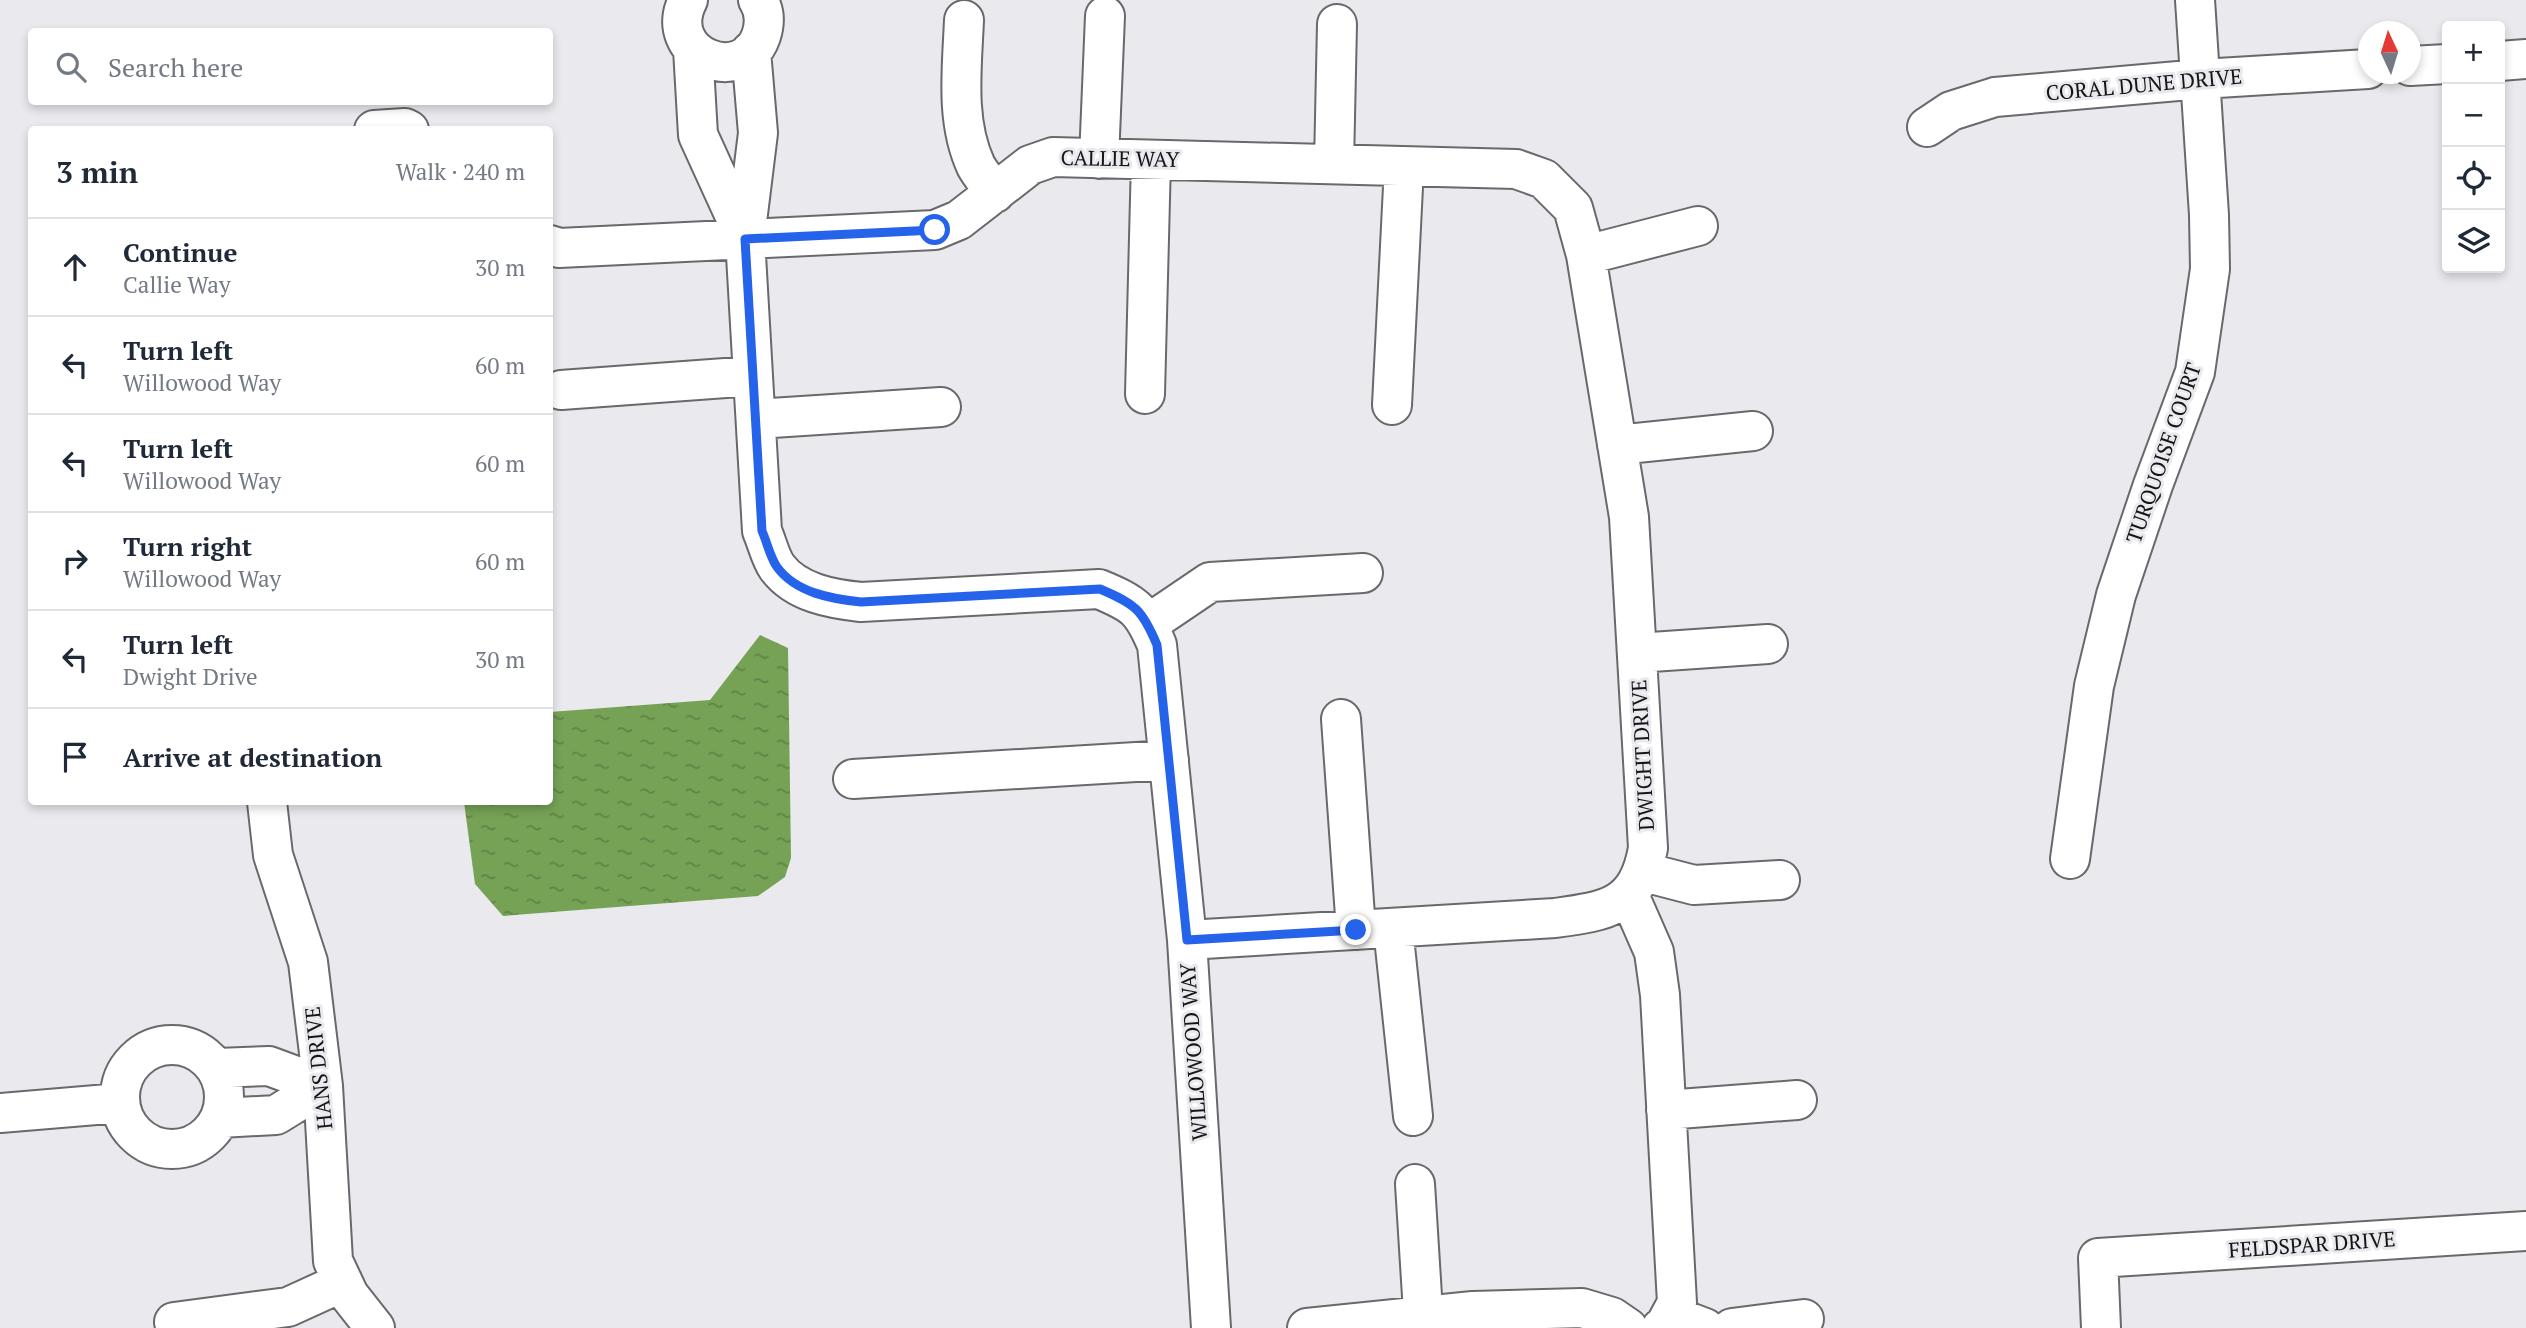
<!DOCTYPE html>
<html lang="en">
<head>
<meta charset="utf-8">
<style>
  body { margin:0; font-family:"PT Serif",serif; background:#f6f6f7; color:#1f2937 }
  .controls { position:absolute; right:21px; top:21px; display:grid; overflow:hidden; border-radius:7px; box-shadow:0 4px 10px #0003 }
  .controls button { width:63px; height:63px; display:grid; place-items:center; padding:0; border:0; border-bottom:2px solid #e0e1e3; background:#fff; color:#1f2937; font:35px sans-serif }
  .compass { position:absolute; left:2358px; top:21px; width:63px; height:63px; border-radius:50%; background:#fff; box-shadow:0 4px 10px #0003; rotate:356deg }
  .stop { position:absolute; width:21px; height:21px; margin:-16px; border:5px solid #2563eb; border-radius:50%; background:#fff }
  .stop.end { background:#2563eb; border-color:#fff; box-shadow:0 2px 7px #0008 }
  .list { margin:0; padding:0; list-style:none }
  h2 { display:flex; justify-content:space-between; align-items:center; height:91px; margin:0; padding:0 28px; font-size:30px }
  h2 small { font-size:23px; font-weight:400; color:#747a83 }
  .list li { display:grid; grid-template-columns:46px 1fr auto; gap:21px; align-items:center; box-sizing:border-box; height:98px; padding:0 28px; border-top:2px solid #e0e1e3 }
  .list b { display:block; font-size:26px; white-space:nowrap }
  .list p { margin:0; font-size:23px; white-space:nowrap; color:#747a83 }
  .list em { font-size:23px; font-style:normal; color:#747a83 }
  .icon { flex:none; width:38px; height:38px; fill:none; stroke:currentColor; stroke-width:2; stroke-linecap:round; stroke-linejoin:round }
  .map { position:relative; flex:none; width:2526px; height:1328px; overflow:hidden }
  .search { position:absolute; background:#fff; box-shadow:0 4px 10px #0003; left:28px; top:28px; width:525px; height:77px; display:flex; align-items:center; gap:18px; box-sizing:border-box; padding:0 24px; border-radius:7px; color:#747a83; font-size:26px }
  .panel { position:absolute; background:#fff; box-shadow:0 4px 10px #0003; left:28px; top:126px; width:525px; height:679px; border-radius:7px }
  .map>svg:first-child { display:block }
  .water { fill:url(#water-ripples) }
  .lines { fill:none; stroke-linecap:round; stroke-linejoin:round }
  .minor-casing { stroke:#69686c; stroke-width:42 }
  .minor { stroke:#fff; stroke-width:38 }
  .route { stroke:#2563eb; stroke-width:9 }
  .labels { text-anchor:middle; stroke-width:6; stroke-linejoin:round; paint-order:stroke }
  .street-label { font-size:21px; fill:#151516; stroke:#eae9ee }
</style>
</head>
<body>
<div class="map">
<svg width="2526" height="1328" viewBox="0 0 2526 1328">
  <defs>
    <pattern id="water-ripples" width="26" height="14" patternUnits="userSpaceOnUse" patternTransform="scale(1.75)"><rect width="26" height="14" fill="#75a255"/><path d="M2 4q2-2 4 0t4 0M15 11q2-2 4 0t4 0" fill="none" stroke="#5f8345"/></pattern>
  </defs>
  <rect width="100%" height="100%" fill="#eae9ee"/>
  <path class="water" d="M 760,635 L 788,648 L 791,858 L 785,877 L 758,896 L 503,916 L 475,884 L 464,802 L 550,802 L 550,712 L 710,700 Z"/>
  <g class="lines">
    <defs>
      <path id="minor" d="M 688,0 C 660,55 743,88 761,36 C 765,24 765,11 758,0
        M 964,20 C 962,68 955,121 976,166 C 981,175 989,184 995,193
        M 693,49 L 698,135 L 745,238
        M 751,51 L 758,133 L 745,238 L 762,531 C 767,542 770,557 777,567 C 796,593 832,599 861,602 L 1099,589 C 1135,604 1142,609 1157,645 L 1187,940 L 1211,1328
        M 2500,61 L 2526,59
        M 2410,66 L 2447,64
        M 1927,127 L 1951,111 L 1995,97 L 2201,79 L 2368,69
        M 374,130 L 405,128 L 409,130
        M 1099,159 L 1105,16
        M 1334,164 L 1337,24
        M 550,245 L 559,248 L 935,230 L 959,220 L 1030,165 L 1053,157 L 1516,169 L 1544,179 L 1573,208 L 1586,255 L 1629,517 L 1648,848 C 1638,907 1607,911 1555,918 L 1187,940
        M 1586,255 L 1698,226
        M 561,390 L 753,376
        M 1145,394 L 1151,160
        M 1392,405 L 1404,167
        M 756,419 L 941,407
        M 1617,445 L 1753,431
        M 1148,624 L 1210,582 L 1363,573
        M 1637,653 L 1768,644
        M 1341,719 L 1356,930
        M 853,779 L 1169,760
        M 267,802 L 273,855 L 308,962 L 323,1086 L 333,1261 L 349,1295 L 375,1328
        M 2070,859 L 2094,686 L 2116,595 L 2153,485 L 2195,372 L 2210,269 L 2209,215 L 2195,0
        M 1644,872 L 1694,885 L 1780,880
        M 1629,895 L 1654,952 L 1660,995 L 1677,1303 L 1664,1327 L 1661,1328
        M 1393,928 L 1413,1116
        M120 1097a52 52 0 1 1 104 0a52 52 0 1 1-104 0Z
        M 217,1068 L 269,1066 L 323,1086
        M 1666,1110 L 1797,1100
        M 0,1113 L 120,1103
        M 220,1118 L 276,1115 L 323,1086
        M 1415,1184 L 1424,1328
        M 1671,1315 L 1705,1328
        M 174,1322 L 288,1307 L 343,1282
        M 1307,1328 L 1473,1311 L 1582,1308 L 1612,1317 L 1628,1328
        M 1732,1328 L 1804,1319
        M 2101,1328 L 2098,1258 L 2526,1231"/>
    </defs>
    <use href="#minor" class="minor-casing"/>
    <use href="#minor" class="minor"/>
  </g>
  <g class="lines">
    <path class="route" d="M 935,230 L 745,239 L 762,531 C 767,542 770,557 777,567 C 796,593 832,599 861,602 L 1100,589 C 1135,604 1142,609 1157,645 L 1187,940 L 1356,930"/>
  </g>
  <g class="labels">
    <g class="street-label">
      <text transform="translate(2144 85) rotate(-5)" y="7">CORAL DUNE DRIVE</text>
      <text transform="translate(1120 159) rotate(1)" y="7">CALLIE WAY</text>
      <text transform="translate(2164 453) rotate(-71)" y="7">TURQUOISE COURT</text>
      <text transform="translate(1643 755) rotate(-93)" y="7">DWIGHT DRIVE</text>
      <text transform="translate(1194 1052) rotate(-94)" y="7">WILLOWOOD WAY</text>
      <text transform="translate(319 1068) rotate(-96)" y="7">HANS DRIVE</text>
      <text transform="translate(2312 1245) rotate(-4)" y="7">FELDSPAR DRIVE</text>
    </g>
  </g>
</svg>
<div class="controls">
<button>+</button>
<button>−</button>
<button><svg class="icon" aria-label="locate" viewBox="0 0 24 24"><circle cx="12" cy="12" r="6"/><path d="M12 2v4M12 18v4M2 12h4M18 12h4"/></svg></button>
<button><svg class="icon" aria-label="layers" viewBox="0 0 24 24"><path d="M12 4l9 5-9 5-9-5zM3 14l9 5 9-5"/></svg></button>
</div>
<svg class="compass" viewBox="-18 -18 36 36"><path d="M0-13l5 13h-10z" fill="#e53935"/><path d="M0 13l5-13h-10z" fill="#747a83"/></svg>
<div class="stop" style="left:935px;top:230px"></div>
<div class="stop end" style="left:1356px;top:930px"></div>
<div class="search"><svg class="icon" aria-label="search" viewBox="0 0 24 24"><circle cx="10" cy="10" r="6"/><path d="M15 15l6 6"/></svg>Search here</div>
<section class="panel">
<h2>3 min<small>Walk · 240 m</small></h2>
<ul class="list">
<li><svg class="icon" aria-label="ahead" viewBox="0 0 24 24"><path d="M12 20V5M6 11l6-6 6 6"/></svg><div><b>Continue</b><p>Callie Way</p></div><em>30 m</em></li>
<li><svg class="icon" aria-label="left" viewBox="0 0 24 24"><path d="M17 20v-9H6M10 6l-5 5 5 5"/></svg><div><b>Turn left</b><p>Willowood Way</p></div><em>60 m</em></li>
<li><svg class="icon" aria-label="left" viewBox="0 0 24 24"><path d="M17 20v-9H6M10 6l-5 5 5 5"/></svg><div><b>Turn left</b><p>Willowood Way</p></div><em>60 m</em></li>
<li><svg class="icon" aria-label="right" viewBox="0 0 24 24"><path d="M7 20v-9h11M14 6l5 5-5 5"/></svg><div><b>Turn right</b><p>Willowood Way</p></div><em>60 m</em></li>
<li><svg class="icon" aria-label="left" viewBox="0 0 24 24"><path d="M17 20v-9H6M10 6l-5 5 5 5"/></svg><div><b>Turn left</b><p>Dwight Drive</p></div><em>30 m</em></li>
<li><svg class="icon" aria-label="arrive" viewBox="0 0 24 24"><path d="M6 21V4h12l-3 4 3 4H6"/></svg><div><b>Arrive at destination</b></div></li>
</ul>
</section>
</div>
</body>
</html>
